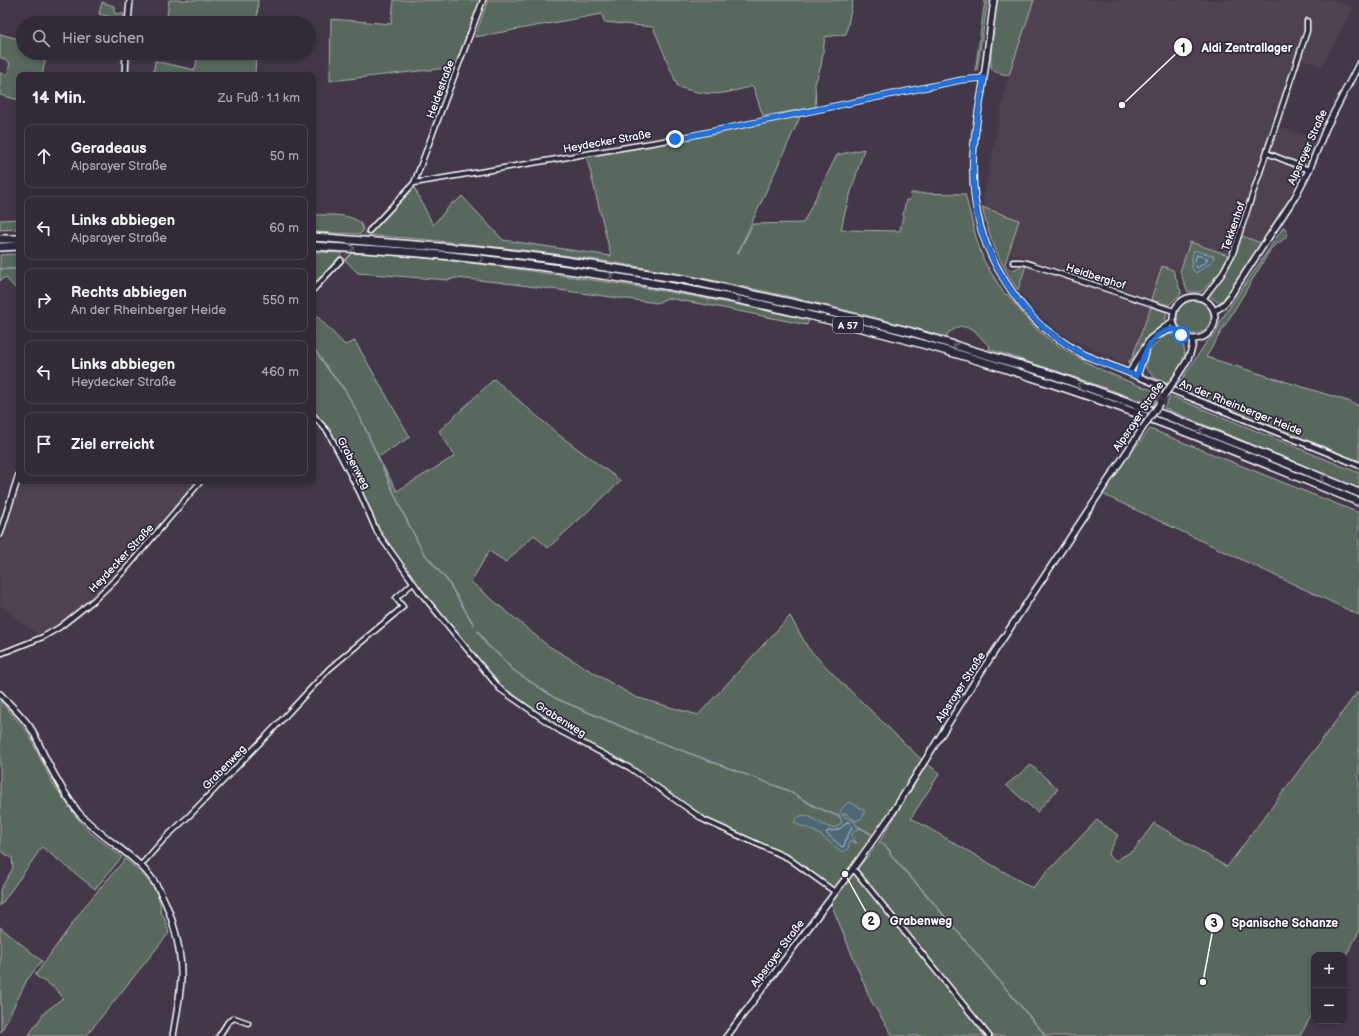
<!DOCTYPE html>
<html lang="de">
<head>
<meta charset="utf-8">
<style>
  body { margin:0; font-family:"Balsamiq Sans",sans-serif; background:#3a323e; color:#f1f3f6 }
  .controls { position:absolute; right:12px; bottom:12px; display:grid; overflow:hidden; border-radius:8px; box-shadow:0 2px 6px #0003 }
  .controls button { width:36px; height:36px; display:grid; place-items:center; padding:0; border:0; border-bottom:1px solid #4d4651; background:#322a36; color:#f1f3f6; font:20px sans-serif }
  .stop { position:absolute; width:12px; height:12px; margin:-9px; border:3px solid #1a73e8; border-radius:50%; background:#fff }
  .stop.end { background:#1a73e8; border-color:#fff; box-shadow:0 1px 4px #0008 }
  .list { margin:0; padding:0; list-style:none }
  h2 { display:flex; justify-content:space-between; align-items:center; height:52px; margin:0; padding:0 16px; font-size:17px }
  h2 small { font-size:13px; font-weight:400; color:#a8a7ad }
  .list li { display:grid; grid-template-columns:26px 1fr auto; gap:12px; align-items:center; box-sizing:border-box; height:64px; margin:0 8px 8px; padding:0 8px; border:1px solid #4d4651; border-radius:8px }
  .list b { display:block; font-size:15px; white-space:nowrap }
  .list p { margin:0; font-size:13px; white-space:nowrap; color:#a8a7ad }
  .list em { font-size:13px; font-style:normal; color:#a8a7ad }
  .icon { flex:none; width:22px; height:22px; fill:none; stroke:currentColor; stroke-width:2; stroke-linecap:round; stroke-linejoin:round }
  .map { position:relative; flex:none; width:1359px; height:1036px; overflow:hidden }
  .search { position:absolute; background:#322a36; box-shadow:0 2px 6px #0003; left:16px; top:16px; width:300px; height:44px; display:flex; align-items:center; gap:10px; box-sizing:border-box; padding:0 14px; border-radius:22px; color:#a8a7ad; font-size:15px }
  .panel { position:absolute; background:#322a36; box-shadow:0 2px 6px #0003; left:16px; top:72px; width:300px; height:412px; border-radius:8px }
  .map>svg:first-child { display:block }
  .built { fill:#50424f }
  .green { fill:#59675c; stroke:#acb3ae }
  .water { fill:#4e6775; stroke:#95a4ac }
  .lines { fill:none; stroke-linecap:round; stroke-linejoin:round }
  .shore { stroke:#b8c2c8; stroke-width:1 }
  .stream { stroke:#95a4ac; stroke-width:1.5 }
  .minor-tunnel { stroke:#554c5a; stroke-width:4; stroke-dasharray:4 2; stroke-linecap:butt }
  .minor-casing { stroke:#fff; stroke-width:7 }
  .tertiary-casing { stroke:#fff; stroke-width:8 }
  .motorway-casing { stroke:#fff; stroke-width:10 }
  .minor { stroke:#2f2a3d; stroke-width:4 }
  .tertiary { stroke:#2f2a3d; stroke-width:5 }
  .motorway { stroke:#2f2a3d; stroke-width:7 }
  .tertiary-bridge-casing { stroke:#fff; stroke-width:8; stroke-linecap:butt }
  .tertiary-bridge { stroke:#2f2a3d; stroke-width:5 }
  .oneway { stroke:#6d6a77 }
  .route { stroke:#1a73e8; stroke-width:5 }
  .labels { text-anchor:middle; stroke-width:3.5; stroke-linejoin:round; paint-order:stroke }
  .shield { fill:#2f2a3d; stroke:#c1bfc5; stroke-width:1 }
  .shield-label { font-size:10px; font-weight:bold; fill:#fff }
  .street-label { font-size:11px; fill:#fff; stroke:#2f2a3d }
  .leader { fill:none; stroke:#fff; stroke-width:1.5 }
  .callout-dot { fill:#fff; stroke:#2f2a3d; stroke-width:1.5 }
  .mark-label { font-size:12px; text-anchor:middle; font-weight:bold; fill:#111 }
  .callout-label { font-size:12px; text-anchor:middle; font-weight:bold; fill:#fff; stroke:#2f2a3d; stroke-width:3.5; stroke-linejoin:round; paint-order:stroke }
</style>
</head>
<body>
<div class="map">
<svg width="1359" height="1036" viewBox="0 0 1359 1036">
  <rect width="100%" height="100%" fill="#423848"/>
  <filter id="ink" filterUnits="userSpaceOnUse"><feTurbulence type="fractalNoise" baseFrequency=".025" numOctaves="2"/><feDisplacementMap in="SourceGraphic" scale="8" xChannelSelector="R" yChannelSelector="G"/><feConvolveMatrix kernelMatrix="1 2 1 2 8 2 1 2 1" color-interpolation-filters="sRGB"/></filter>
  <g filter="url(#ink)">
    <path class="built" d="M 1034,0 L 1331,0 L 1353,7 L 1322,66 L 1301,59 L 1279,127 L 1317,139 L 1303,171 L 1273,226 L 1261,243 L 1242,237 L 1234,257 L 1190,242 L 1180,272 L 1162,267 L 1151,299 L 1009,252 L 1019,220 L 982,207 L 1006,85 Z
      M 1025,266 L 1151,307 L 1132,358 L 1124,364 L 1068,338 L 1050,324 L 1033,308 L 1018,290 Z
      M 19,481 L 204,481 L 181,508 L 142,556 L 112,590 L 79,619 L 44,640 L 0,605 L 0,534 Z"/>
    <path class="green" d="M 169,0 L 258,0 L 257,23 L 203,23 L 167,16 Z
      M 394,0 L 481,0 L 456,67 L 330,81 L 331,19 L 391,24 Z
      M 488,0 L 853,0 L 846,34 L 825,37 L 821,66 L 815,84 L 816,107 L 763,116 L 753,86 C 721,95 711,97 678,87 L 653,27 L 604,22 L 602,14 L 475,37 Z
      M 985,0 L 988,0 L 977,70 L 975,72 Z
      M 997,0 L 1034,0 L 1009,75 C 1004,74 996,74 992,69 C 988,64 996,11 997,0 Z
      M 102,2 L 114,6 L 114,13 L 124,14 L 123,20 L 99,14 Z
      M 0,34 L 23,40 L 23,53 L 47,53 L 42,75 L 19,75 L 19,100 L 0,95 L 0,73 L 7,75 L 10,63 L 0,57 Z
      M 198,53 L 256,53 L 255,75 L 153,75 L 155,61 L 195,70 Z
      M 801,115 L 737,255 L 753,224 L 803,223 L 837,155 L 864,149 L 845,212 L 841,230 L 900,231 L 906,200 L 910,200 L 911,193 L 965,194 L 977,241 L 984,261 L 1005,295 L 1007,294 C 1015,304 1023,315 1032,325 C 1063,355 1120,380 1161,393 L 1152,405 L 1083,380 L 989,349 L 990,346 L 988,345 L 973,329 L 960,326 L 948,333 L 947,337 C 823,302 697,274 570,256 C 503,247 436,240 368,235 L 414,187 L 433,225 L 453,202 L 455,203 L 462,196 L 503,240 L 611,256 L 586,154 Z
      M 982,207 L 1019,220 L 1005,264 L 1007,268 C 1015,273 1018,265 1026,265 L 1018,290 C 1000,265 989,237 982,207 Z
      M 313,215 C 326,215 363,212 363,231 L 360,234 L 313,232 Z
      M 19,219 L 19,229 L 0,230 L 0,220 Z
      M 1284,227 C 1292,239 1279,241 1273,247 C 1272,247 1269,251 1269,252 L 1206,357 L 1348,401 L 1359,406 L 1359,461 L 1176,388 L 1206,343 L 1216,333 L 1221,320 L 1283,228 Z
      M 1242,236 L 1261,243 L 1224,299 L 1219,303 L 1209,296 L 1210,293 L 1222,279 L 1231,263 Z
      M 1190,242 L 1228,255 L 1220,272 L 1201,292 L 1188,292 L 1180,272 Z
      M 313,252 L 343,253 L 313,285 Z
      M 352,253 C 419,256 485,264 551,274 C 638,286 724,300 809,320 L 807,325 L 718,307 L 667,298 L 657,303 L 498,282 L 455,278 L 448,280 L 358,273 L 345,260 Z
      M 19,254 L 19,292 L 5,277 L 0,281 L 0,255 Z
      M 1162,266 L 1173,270 L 1181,292 L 1181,294 L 1176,298 L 1169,305 L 1154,301 L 1151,299 Z
      M1177 317a17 17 0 1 1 34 0a17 17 0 1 1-34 0Z
      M 1151,307 L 1167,312 L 1165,324 L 1153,333 L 1146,340 L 1132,363 L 1128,362 L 1132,358 Z
      M 313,312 L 345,345 L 355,341 L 410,437 L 378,457 L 397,491 L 455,456 L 439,431 L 494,379 L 559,435 L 621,481 L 548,548 L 534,535 L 506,562 L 489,551 L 471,582 L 547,645 L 635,697 L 698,715 L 790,616 L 808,648 L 836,677 L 924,762 L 835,892 L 788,858 L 704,820 L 630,768 L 560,731 L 500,689 L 420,592 L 377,532 L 328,432 L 313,415 Z
      M 1171,334 C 1197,349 1180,366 1169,384 L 1153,377 L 1153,375 C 1150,373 1147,371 1146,368 C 1143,356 1159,335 1171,334 Z
      M 1171,396 L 1359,473 L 1359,489 L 1164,408 Z
      M 1150,429 L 1359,513 L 1359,615 L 1100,493 Z
      M 1359,690 L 1359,932 L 1344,959 L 1344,955 L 1314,955 L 1314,1011 L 1300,1036 L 893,1036 L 871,1001 L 830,901 L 878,844 L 927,764 L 940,773 L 911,818 L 1032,888 L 1097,820 L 1118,835 L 1108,855 L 1115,861 L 1134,850 L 1154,823 L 1227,867 Z
      M 0,700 L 28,733 L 52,782 L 75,815 L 87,830 L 122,857 L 95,889 L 42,847 L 0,906 L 0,890 L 13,868 L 12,858 L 0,851 Z
      M 1031,765 L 1058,789 L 1037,812 L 1006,785 Z
      M 125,859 C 139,870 154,883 160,902 C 161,905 160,908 160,911 L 164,917 L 169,933 L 86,1036 L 28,1036 L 45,1012 L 63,998 L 56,989 L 36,976 L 36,974 L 85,906 Z
      M 0,927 L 42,961 L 27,980 L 1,1032 Z"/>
    <path class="water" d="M 1194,250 L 1214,256 L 1212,262 L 1196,273 C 1189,268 1191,258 1194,250 Z
      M 850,802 L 864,810 L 864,814 L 862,818 L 856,821 L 850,817 L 846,813 L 842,815 L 855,822 L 857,826 L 860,828 L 854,831 L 852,835 L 853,839 L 857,843 L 855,843 L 850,840 L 848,849 C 844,852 842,852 838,850 C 831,844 825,837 817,833 C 810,828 799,827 794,822 C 807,800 828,842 842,822 L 839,816 C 841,809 843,805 850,802 Z"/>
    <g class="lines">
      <path class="shore" d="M 1197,255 L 1207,258 L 1208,260 L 1197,268 L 1196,267 L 1195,263 Z
        M 847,822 L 850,823 L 852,827 L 846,839 L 844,846 L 842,847 L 826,833 L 828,831 C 837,831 841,829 847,822 Z"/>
      <path class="stream" d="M 0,269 L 19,269
        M 313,347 L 330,372 L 345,390 L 361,419 L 402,511 L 423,552 L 447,580 L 474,625
        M 478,631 L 487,645 L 497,653 L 513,670 L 555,698 L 646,737 L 787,790 L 814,806 L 840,817
        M 859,827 L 871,834
        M 881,842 L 890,851 L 890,854 L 895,860 L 925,893 L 1046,1036"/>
      <path class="minor-tunnel" d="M 359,240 L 369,231
        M 341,260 L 352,248"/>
      <defs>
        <path id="minor" d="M 1267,153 L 1309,170
          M 414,183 L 483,0
          M 369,231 L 414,183 L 675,139 L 961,80 L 984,78
          M 1013,262 L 1021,262 L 1027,263 L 1174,311
          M 313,290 L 341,260
          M 1203,299 L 1222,274 L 1233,253 L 1307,31 L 1307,21
          M 313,415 L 328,432 L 360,493 L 377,532 L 420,592 L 500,689 L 560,731 L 630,768 L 704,820 L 788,858 L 835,892
          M 0,654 L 43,637 L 60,627 L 94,600 L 124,571 L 201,481
          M 141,865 L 164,839 L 190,815 L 276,726 L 329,669 L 403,607 L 396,598 L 413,583
          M 852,870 L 856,872 L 989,1036
          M 219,1036 L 228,1022 L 234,1018 L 248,1023"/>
        <path id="tertiary" d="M 994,0 C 990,28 987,56 983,84 C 979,110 973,136 973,162 C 972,212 983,249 1011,290 C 1019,302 1029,315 1040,325 C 1053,336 1068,345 1082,354 L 1359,465
          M 128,23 L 130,0
          M 125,75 L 126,53
          M1173 318a21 21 0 1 1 42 0a21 21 0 1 1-42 0Z
          M 1214,311 L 1221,307 L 1227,301 L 1295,197 L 1309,170 L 1326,128 L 1359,64
          M 1158,335 L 1169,330 L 1176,329
          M 1129,373 L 1150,339 L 1173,321
          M 1137,376 L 1146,349
          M 1172,384 C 1181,370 1193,356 1193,339
          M 0,534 L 19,474
          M 0,694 C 11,706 24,717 32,730 C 37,738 40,747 44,755 C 54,775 65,795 78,812 C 97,834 122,847 142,867 C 168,892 182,944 181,979 C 180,998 176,1017 173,1036
          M 727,1036 L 852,870 L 891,815 L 973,684 L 1142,429"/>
        <path id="motorway" d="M 313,237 L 478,250 L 554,259 L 687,280 L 823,310 L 911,332 L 1047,373 L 1167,416 L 1286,463 L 1359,493
          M 0,239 L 19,239
          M 313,246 C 362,249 411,251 460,257 C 575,269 690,287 803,314 C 884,332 965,355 1044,381 C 1151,416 1255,459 1359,502
          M 0,247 L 19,246"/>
      </defs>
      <use href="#minor" class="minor-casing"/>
      <use href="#tertiary" class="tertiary-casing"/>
      <use href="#motorway" class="motorway-casing"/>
      <use href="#minor" class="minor"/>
      <use href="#tertiary" class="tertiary"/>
      <use href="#motorway" class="motorway"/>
      <defs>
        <path id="tertiary-bridge" d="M 1164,396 L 1172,384
          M 1142,429 L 1160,403"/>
      </defs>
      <use href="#tertiary-bridge" class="tertiary-bridge-casing"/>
      <use href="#tertiary-bridge" class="tertiary-bridge"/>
    </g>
    <defs><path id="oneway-chevron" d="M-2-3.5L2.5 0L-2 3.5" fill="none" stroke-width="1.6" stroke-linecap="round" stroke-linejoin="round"/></defs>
    <g class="oneway">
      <use href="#oneway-chevron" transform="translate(352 248) rotate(4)"/>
      <use href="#oneway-chevron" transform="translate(481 259) rotate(7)"/>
      <use href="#oneway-chevron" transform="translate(610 276) rotate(9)"/>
      <use href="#oneway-chevron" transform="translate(738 300) rotate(12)"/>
      <use href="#oneway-chevron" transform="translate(956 346) rotate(-163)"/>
      <use href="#oneway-chevron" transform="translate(1080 385) rotate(-160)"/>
      <use href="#oneway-chevron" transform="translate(1202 430) rotate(-159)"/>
      <use href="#oneway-chevron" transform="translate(1323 478) rotate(-157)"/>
    </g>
  </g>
  <g class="lines" filter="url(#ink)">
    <path class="route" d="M 675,139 L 961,80 L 984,78 C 980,105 973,134 973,162 C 973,180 974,203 978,220 C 988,258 1010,296 1039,323 C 1051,335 1066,345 1081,353 C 1097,362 1119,369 1137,376 C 1143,355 1150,330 1176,329 L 1181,335"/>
  </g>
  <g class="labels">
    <rect class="shield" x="833" y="317" width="30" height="16" rx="3"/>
    <g class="shield-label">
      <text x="848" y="329">A 57</text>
    </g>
    <g class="street-label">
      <text transform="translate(440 89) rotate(-70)" y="4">Heidestraße</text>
      <text transform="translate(607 141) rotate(-10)" y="4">Heydecker Straße</text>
      <text transform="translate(1307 147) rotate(-66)" y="4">Alpsrayer Straße</text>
      <text transform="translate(1233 226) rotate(-71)" y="4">Tekkenhof</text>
      <text transform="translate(1096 276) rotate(18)" y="4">Heidberghof</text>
      <text transform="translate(1241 407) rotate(22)" y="4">An der Rheinberger Heide</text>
      <text transform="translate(1138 416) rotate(-56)" y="4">Alpsrayer Straße</text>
      <text transform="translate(354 463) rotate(62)" y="4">Grabenweg</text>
      <text transform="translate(121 558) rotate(-47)" y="4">Heydecker Straße</text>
      <text transform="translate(960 687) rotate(-57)" y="4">Alpsrayer Straße</text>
      <text transform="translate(561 719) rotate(32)" y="4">Grabenweg</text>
      <text transform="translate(224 767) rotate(-46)" y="4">Grabenweg</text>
      <text transform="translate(777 953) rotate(-53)" y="4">Alpsrayer Straße</text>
    </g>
  </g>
  <path class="leader" d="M1122 105L1183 47M845 874L871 921M1203 982L1214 923"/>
  <g class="callout-dot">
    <circle cx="1122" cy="105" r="4"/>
    <circle cx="845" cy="874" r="4"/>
    <circle cx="1203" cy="982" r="4"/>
    <circle cx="1183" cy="47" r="10"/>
    <circle cx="871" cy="921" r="10"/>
    <circle cx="1214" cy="923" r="10"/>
  </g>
  <g class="mark-label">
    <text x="1183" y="52">1</text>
    <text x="871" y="925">2</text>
    <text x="1214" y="927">3</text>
  </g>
  <g class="callout-label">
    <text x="1247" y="52">Aldi Zentrallager</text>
    <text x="921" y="925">Grabenweg</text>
    <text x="1285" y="927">Spanische Schanze</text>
  </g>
</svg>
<div class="controls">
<button>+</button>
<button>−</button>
</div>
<div class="stop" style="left:1181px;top:335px"></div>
<div class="stop end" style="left:675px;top:139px"></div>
<div class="search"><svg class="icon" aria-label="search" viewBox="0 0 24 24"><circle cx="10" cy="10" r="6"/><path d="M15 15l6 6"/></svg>Hier suchen</div>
<section class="panel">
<h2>14 Min.<small>Zu Fuß · 1.1 km</small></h2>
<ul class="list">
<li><svg class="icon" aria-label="ahead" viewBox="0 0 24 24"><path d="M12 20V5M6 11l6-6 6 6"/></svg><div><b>Geradeaus</b><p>Alpsrayer Straße</p></div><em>50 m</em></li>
<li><svg class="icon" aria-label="left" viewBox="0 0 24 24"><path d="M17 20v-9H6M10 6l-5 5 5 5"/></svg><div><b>Links abbiegen</b><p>Alpsrayer Straße</p></div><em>60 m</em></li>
<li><svg class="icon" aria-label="right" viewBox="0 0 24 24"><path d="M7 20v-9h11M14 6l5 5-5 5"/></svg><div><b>Rechts abbiegen</b><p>An der Rheinberger Heide</p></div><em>550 m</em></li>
<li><svg class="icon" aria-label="left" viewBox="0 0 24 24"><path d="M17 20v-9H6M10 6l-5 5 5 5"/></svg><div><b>Links abbiegen</b><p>Heydecker Straße</p></div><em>460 m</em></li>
<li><svg class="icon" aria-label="arrive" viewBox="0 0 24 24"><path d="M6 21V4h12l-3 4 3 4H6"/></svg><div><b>Ziel erreicht</b></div></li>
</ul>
</section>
</div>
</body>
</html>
